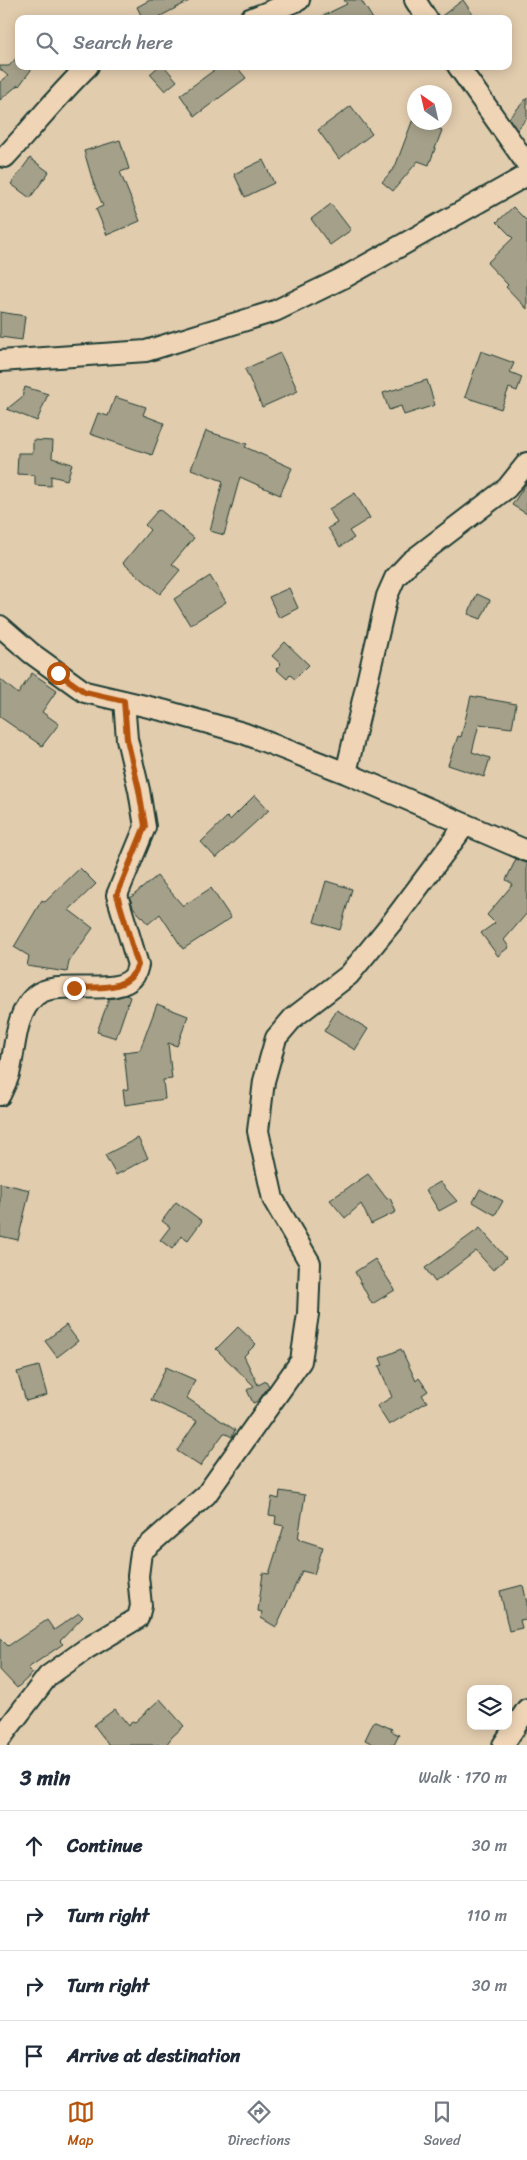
<!DOCTYPE html>
<html lang="en">
<head>
<meta charset="utf-8">
<style>
  body { margin:0; font-family:Sriracha,sans-serif; background:#f6f6f7; color:#1f2937 }
  .controls { position:absolute; right:15px; bottom:15px; display:grid; overflow:hidden; border-radius:10px; box-shadow:0 2px 12px #0003 }
  .controls button { width:45px; height:45px; display:grid; place-items:center; padding:0; border:0; border-bottom:1px solid #e0e1e3; background:#fff; color:#1f2937; font:25px sans-serif }
  .compass { position:absolute; left:407px; top:85px; width:45px; height:45px; border-radius:50%; background:#fff; box-shadow:0 2px 12px #0003; rotate:326deg }
  .stop { position:absolute; width:15px; height:15px; margin:-11px; border:4px solid #b45309; border-radius:50%; background:#fff }
  .stop.end { background:#b45309; border-color:#fff; box-shadow:0 1px 5px #0008 }
  .list { margin:0; padding:0; list-style:none }
  h2 { display:flex; justify-content:space-between; align-items:center; height:65px; margin:0; padding:0 20px; font-size:21px }
  h2 small { font-size:16px; font-weight:400; color:#747a83 }
  .list li { display:grid; grid-template-columns:32px 1fr auto; gap:15px; align-items:center; box-sizing:border-box; height:70px; padding:0 20px; border-top:1px solid #e0e1e3 }
  .list b { display:block; font-size:19px; white-space:nowrap }
  .list em { font-size:16px; font-style:normal; color:#747a83 }
  .icon { flex:none; width:28px; height:28px; fill:none; stroke:currentColor; stroke-width:2; stroke-linecap:round; stroke-linejoin:round }
  .map { position:relative; flex:none; width:527px; height:1745px; overflow:hidden }
  .search { position:absolute; background:#fff; box-shadow:0 2px 12px #0003; left:15px; right:15px; top:15px; height:55px; display:flex; align-items:center; gap:12px; box-sizing:border-box; padding:0 18px; border-radius:10px; color:#747a83; font-size:19px }
  .sheet { height:345px; background:#fff }
  nav { display:flex; justify-content:space-around; align-items:center; box-sizing:border-box; height:70px; border-top:1px solid #e0e1e3; background:#fff; font-size:14px; color:#747a83 }
  nav a { display:grid; justify-items:center; gap:2px }
  nav .on { color:#b45309 }
  .map>svg:first-child { display:block }
  .building { fill:#a5a089; stroke:#1f3d34 }
  .lines { fill:none; stroke-linecap:round; stroke-linejoin:round }
  .minor-casing { stroke:#1f3d34; stroke-width:24 }
  .minor { stroke:#efd5b6; stroke-width:20 }
  .route { stroke:#b45309; stroke-width:6 }
</style>
</head>
<body>
<div class="map">
<svg width="527" height="1745" viewBox="0 0 527 1745">
  <rect width="100%" height="100%" fill="#e2ccae"/>
  <filter id="ink" filterUnits="userSpaceOnUse"><feTurbulence type="fractalNoise" baseFrequency=".02" numOctaves="2"/><feDisplacementMap in="SourceGraphic" scale="10" xChannelSelector="R" yChannelSelector="G"/><feConvolveMatrix kernelMatrix="1 2 1 2 8 2 1 2 1" color-interpolation-filters="sRGB"/></filter>
  <g filter="url(#ink)">
    <path class="building" d="M 150,0 L 191,0 L 155,19 L 143,19 L 137,7 Z
      M 344,0 L 361,0 L 373,19 L 316,19 L 347,4 Z
      M 463,0 L 476,19 L 439,19 L 439,18 Z
      M 19,55 L 19,66 L 34,66 L 19,86 L 18,85 L 0,100 L 0,82 L 8,76 L 0,69 L 0,66 L 9,66 Z
      M 159,66 L 164,66 L 177,81 L 165,91 L 150,74 Z
      M 220,66 L 236,66 L 246,78 L 195,116 L 180,95 Z
      M 527,98 L 527,118 L 517,130 L 509,118 Z
      M 351,106 L 372,134 L 339,159 L 318,130 Z
      M 413,119 L 414,122 L 422,122 L 442,130 L 429,165 L 418,161 L 393,191 L 382,182 L 395,167 Z
      M 120,140 L 129,169 L 120,172 L 140,221 L 107,235 L 96,209 L 103,206 L 93,182 L 84,151 Z
      M 30,158 L 49,172 L 30,198 L 11,184 Z
      M 263,160 L 274,183 L 245,197 L 234,174 Z
      M 331,204 L 351,230 L 330,245 L 311,219 Z
      M 513,207 L 527,221 L 527,309 L 506,287 L 508,285 L 487,263 L 513,238 L 497,222 Z
      M 0,312 L 25,316 L 22,340 L 0,337 Z
      M 481,351 L 514,363 L 510,372 L 522,377 L 517,391 L 509,388 L 501,409 L 465,397 Z
      M 280,353 L 298,391 L 262,407 L 245,369 Z
      M 427,380 L 435,405 L 404,415 L 401,406 L 389,410 L 383,393 Z
      M 25,387 L 48,394 L 37,421 L 7,409 L 22,397 Z
      M 115,397 L 146,407 L 143,415 L 164,423 L 152,455 L 90,434 L 98,413 L 108,416 Z
      M 206,431 L 247,444 L 245,447 L 292,468 L 280,495 L 240,477 L 224,535 L 210,531 L 223,481 L 191,469 Z
      M 33,440 L 53,441 L 52,458 L 72,464 L 67,480 L 51,476 L 51,486 L 35,485 L 35,475 L 17,474 L 18,453 L 33,453 Z
      M 527,482 L 527,514 L 512,505 Z
      M 355,493 L 370,518 L 349,531 L 354,538 L 340,547 L 328,528 L 337,523 L 329,509 Z
      M 159,509 L 194,538 L 172,564 L 180,570 L 160,594 L 123,563 L 150,530 L 145,525 Z
      M 210,576 L 226,602 L 190,625 L 174,599 Z
      M 289,588 L 298,608 L 279,618 L 269,597 Z
      M 477,594 L 490,600 L 481,619 L 468,614 Z
      M 285,642 L 309,665 L 295,679 L 290,675 L 287,679 L 276,669 L 281,664 L 272,656 Z
      M 32,673 L 57,690 L 42,712 L 59,724 L 42,746 L 0,717 L 0,679 L 18,694 Z
      M 471,696 L 516,704 L 512,728 L 479,724 L 472,752 L 490,758 L 484,777 L 448,765 L 458,736 L 461,737 Z
      M 255,795 L 269,810 L 216,858 L 201,842 L 227,817 L 230,820 Z
      M 516,859 L 527,863 L 527,913 L 504,940 L 509,947 L 498,956 L 481,933 L 495,923 L 487,915 L 513,884 L 506,880 Z
      M 80,868 L 96,884 L 69,910 L 93,928 L 69,961 L 67,972 L 27,966 L 29,956 L 14,947 L 42,900 L 45,902 Z
      M 157,876 L 183,906 L 211,888 L 231,918 L 183,949 L 160,914 L 148,924 L 133,907 L 130,898 Z
      M 326,881 L 352,889 L 340,930 L 314,922 Z
      M 126,995 L 130,997 L 116,1038 L 97,1032 L 109,999 Z
      M 157,1004 L 188,1016 L 177,1046 L 168,1043 L 172,1079 L 163,1080 L 165,1099 L 125,1105 L 123,1090 L 128,1089 L 124,1052 L 140,1050 Z
      M 337,1010 L 368,1029 L 355,1050 L 324,1031 Z
      M 138,1138 L 148,1158 L 116,1175 L 105,1155 Z
      M 368,1174 L 387,1199 L 390,1198 L 396,1212 L 371,1224 L 361,1204 L 345,1218 L 330,1200 Z
      M 440,1182 L 457,1201 L 439,1211 L 426,1190 Z
      M 0,1183 L 30,1190 L 18,1240 L 0,1236 Z
      M 480,1189 L 503,1201 L 495,1215 L 473,1202 Z
      M 176,1202 L 202,1221 L 188,1240 L 182,1236 L 172,1249 L 160,1240 L 170,1227 L 162,1221 Z
      M 480,1228 L 506,1258 L 493,1270 L 476,1251 L 435,1282 L 425,1268 Z
      M 375,1259 L 395,1290 L 372,1304 L 355,1272 Z
      M 66,1325 L 78,1341 L 57,1357 L 45,1341 Z
      M 238,1327 L 256,1344 L 244,1356 L 258,1385 L 266,1381 L 269,1386 L 258,1401 L 253,1403 L 247,1390 L 254,1386 L 216,1349 Z
      M 401,1349 L 416,1381 L 419,1378 L 428,1391 L 422,1395 L 427,1402 L 389,1425 L 377,1406 L 392,1397 L 379,1366 L 383,1365 L 380,1358 Z
      M 39,1366 L 47,1395 L 26,1401 L 17,1372 Z
      M 166,1367 L 195,1380 L 187,1398 L 235,1430 L 232,1437 L 224,1433 L 200,1466 L 177,1451 L 197,1421 L 151,1400 Z
      M 280,1491 L 305,1495 L 298,1539 L 323,1547 L 314,1574 L 302,1571 L 276,1627 L 261,1618 L 262,1612 L 258,1611 L 263,1573 L 269,1574 L 284,1526 L 275,1524 L 276,1516 L 269,1515 L 272,1497 L 279,1499 Z
      M 523,1585 L 527,1603 L 527,1619 L 520,1620 L 522,1628 L 509,1631 L 500,1591 Z
      M 79,1613 L 83,1617 L 60,1641 L 63,1644 L 28,1668 L 33,1673 L 17,1688 L 0,1670 L 0,1638 L 8,1646 L 47,1620 L 54,1630 Z
      M 160,1699 L 184,1726 L 172,1737 L 166,1745 L 109,1745 L 94,1725 L 115,1709 L 129,1726 L 132,1721 L 135,1722 Z
      M 374,1721 L 392,1729 L 391,1731 L 399,1735 L 394,1745 L 375,1745 L 365,1740 Z"/>
    <g class="lines">
      <defs>
        <path id="minor" d="M 415,0 L 427,19
          M 250,19 L 299,0
          M 458,66 L 527,164
          M 5,157 C 33,127 58,95 88,66
          M 0,361 L 146,351 L 275,311 L 345,277 L 527,175
          M 0,626 L 31,653 L 85,692 L 166,711 L 243,733 L 346,773 L 527,851
          M 346,773 L 387,596 L 395,578 L 410,562 L 507,488 L 527,463
          M 0,1095 C 3,1088 7,1081 9,1074 C 16,1048 14,1015 35,996 C 56,977 118,999 134,976 C 136,973 137,968 138,965 L 117,895 L 145,827 L 139,790 L 127,739 L 124,701
          M 0,1739 L 48,1676 L 86,1649 L 138,1618 L 141,1606 L 138,1576 L 141,1552 L 206,1495 L 301,1361 L 308,1314 L 310,1263 L 273,1199 L 258,1131 L 264,1081 L 276,1038 L 293,1018 L 349,975 L 393,921 L 465,825
          M 503,1745 L 527,1709"/>
      </defs>
      <use href="#minor" class="minor-casing"/>
      <use href="#minor" class="minor"/>
    </g>
  </g>
  <g class="lines" filter="url(#ink)">
    <path class="route" d="M 58,673 L 85,692 L 124,701 L 127,739 L 139,790 L 145,826 L 117,895 L 138,965 C 129,992 98,987 74,988"/>
  </g>
</svg>
<div class="controls">
<button><svg class="icon" aria-label="layers" viewBox="0 0 24 24"><path d="M12 4l9 5-9 5-9-5zM3 14l9 5 9-5"/></svg></button>
</div>
<svg class="compass" viewBox="-18 -18 36 36"><path d="M0-13l5 13h-10z" fill="#e53935"/><path d="M0 13l5-13h-10z" fill="#747a83"/></svg>
<div class="stop" style="left:58px;top:673px"></div>
<div class="stop end" style="left:74px;top:988px"></div>
<div class="search"><svg class="icon" aria-label="search" viewBox="0 0 24 24"><circle cx="10" cy="10" r="6"/><path d="M15 15l6 6"/></svg>Search here</div>
</div>
<section class="sheet">
<h2>3 min<small>Walk · 170 m</small></h2>
<ul class="list">
<li><svg class="icon" aria-label="ahead" viewBox="0 0 24 24"><path d="M12 20V5M6 11l6-6 6 6"/></svg><div><b>Continue</b></div><em>30 m</em></li>
<li><svg class="icon" aria-label="right" viewBox="0 0 24 24"><path d="M7 20v-9h11M14 6l5 5-5 5"/></svg><div><b>Turn right</b></div><em>110 m</em></li>
<li><svg class="icon" aria-label="right" viewBox="0 0 24 24"><path d="M7 20v-9h11M14 6l5 5-5 5"/></svg><div><b>Turn right</b></div><em>30 m</em></li>
<li><svg class="icon" aria-label="arrive" viewBox="0 0 24 24"><path d="M6 21V4h12l-3 4 3 4H6"/></svg><div><b>Arrive at destination</b></div></li>
</ul>
</section>
<nav>
<a class="on"><svg class="icon" aria-label="map" viewBox="0 0 24 24"><path d="M3 6l6-2 6 2 6-2v14l-6 2-6-2-6 2zM9 4v14M15 6v14"/></svg>Map</a>
<a><svg class="icon" aria-label="directions" viewBox="0 0 24 24"><path d="M12 3l9 9-9 9-9-9zM9 14v-3h6M13 9l2 2-2 2"/></svg>Directions</a>
<a><svg class="icon" aria-label="saved" viewBox="0 0 24 24"><path d="M7 4h10v16l-5-4-5 4z"/></svg>Saved</a>
</nav>
</body>
</html>
